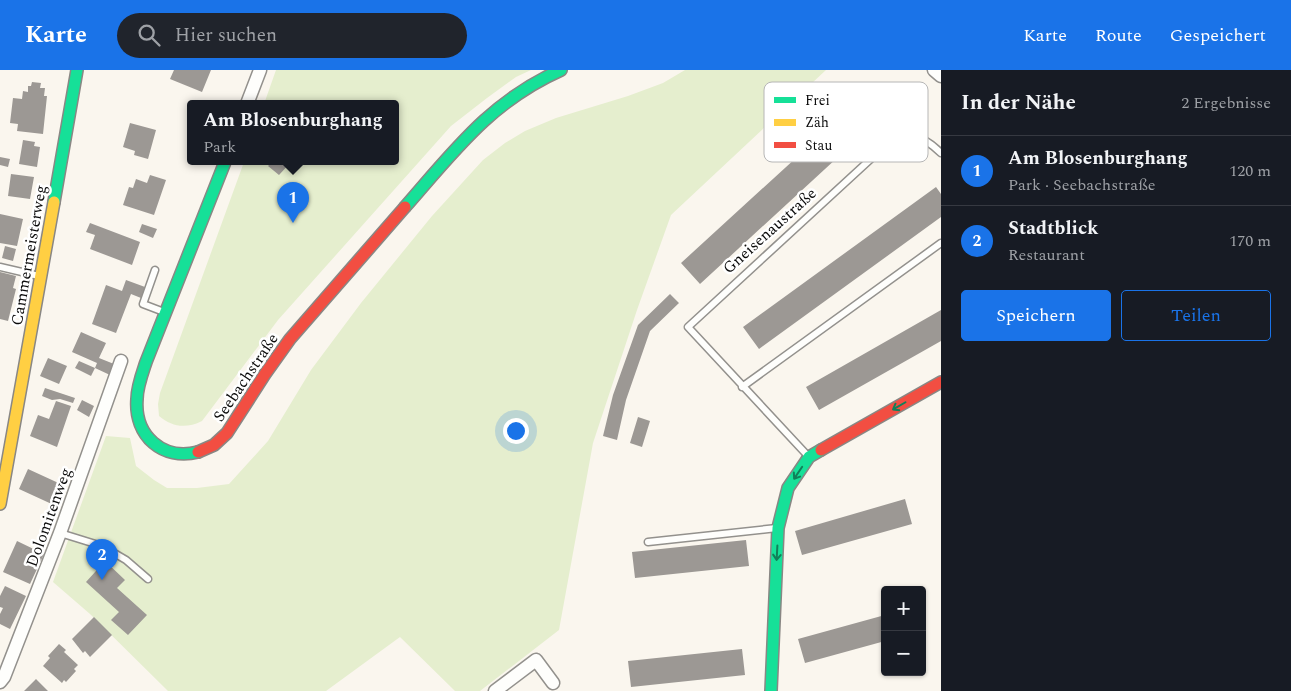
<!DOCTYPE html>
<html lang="de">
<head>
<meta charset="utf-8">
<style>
  body { margin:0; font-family:Spectral,serif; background:#20242c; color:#f1f3f6 }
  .controls { position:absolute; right:15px; bottom:15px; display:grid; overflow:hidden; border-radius:5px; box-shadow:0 1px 4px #0004 }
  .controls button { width:45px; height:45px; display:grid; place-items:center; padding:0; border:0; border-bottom:1px solid #363941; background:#171b24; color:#f1f3f6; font:25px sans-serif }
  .you { position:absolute; left:515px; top:360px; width:18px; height:18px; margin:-12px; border:4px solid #fff; border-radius:50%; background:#1a73e8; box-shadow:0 0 0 8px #1a73e833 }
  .badge { display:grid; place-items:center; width:32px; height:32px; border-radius:50%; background:#1a73e8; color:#fff; font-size:16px; font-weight:700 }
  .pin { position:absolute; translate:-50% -41px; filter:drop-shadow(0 1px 2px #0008) }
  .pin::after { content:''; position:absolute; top:26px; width:18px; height:15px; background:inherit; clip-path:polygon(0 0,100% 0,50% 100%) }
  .popup { position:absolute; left:187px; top:30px; width:212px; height:65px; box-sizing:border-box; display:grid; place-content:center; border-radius:5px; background:#171b24; filter:drop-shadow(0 1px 4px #0005); font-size:16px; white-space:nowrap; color:#9ea1a6 }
  .popup b { font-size:19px; color:#f1f3f6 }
  .popup::after { content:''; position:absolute; left:50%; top:100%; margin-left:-10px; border:10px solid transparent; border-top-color:#171b24 }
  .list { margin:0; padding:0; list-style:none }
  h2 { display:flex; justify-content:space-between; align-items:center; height:65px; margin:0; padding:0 20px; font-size:21px }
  h2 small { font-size:16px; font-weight:400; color:#9ea1a6 }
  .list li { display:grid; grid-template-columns:32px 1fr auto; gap:15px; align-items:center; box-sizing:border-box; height:70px; padding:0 20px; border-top:1px solid #363941 }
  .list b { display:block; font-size:19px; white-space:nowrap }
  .list p { margin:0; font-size:16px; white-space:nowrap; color:#9ea1a6 }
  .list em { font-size:16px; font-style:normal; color:#9ea1a6 }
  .actions { display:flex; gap:10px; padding:15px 20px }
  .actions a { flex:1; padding:11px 0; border:1px solid #1a73e8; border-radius:5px; text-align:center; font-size:18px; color:#1a73e8 }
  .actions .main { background:#1a73e8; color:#fff }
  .icon { flex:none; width:28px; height:28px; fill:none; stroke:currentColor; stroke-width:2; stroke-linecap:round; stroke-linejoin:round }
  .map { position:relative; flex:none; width:941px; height:621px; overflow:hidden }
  header { display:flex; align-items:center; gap:30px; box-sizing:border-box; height:70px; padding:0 25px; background:#1a73e8; color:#fff }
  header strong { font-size:24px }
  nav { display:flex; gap:28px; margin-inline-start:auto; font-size:18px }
  .search { width:350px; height:45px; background:#20242c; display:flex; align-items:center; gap:12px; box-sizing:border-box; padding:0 18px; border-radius:28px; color:#9ea1a6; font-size:19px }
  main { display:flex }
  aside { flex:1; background:#171b24 }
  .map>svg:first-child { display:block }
  .green { fill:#e5eece }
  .building { fill:#9c9894 }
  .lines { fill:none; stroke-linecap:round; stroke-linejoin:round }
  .lane-casing { stroke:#93918d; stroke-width:9 }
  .street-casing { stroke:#93918d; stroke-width:15 }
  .fast-casing { stroke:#898784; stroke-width:14 }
  .slow-casing { stroke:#898784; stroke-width:14 }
  .jam-casing { stroke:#898784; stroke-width:14 }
  .lane { stroke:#fefefc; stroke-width:6 }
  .street { stroke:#fefefc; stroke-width:12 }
  .fast { stroke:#16e098; stroke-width:11 }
  .slow { stroke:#ffcf43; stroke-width:11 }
  .jam { stroke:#f24e42; stroke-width:11 }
  .oneway { stroke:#118059 }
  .labels { text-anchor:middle; stroke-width:5; stroke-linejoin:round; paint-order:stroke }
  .street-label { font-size:16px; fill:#0b0b0b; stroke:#fff }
  .key { fill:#fff; stroke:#b6b6b6; stroke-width:1 }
  .key-label { font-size:14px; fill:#0b0b0b }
</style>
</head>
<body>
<header>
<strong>Karte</strong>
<div class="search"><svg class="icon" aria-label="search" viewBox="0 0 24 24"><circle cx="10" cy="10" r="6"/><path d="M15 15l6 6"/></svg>Hier suchen</div>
<nav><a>Karte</a><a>Route</a><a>Gespeichert</a></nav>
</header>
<main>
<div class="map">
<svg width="941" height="621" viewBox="0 0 941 621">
  <rect width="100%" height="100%" fill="#faf6ee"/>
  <path class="green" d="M 276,0 L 531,0 L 516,7 L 487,28 L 451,56 L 278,250 L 202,351 C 186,359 172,357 159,346 L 158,334 L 160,323 L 244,92 L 396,92 L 396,34 L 264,34 Z
    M 685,0 L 826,0 L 671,145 L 637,240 L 593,373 L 559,560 L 480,621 L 455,621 L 400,567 L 326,621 L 168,621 L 90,544 L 53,512 L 106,366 L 130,368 L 136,396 L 154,410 L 167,418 L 197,418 L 229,414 L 268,371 L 311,300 L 361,233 L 432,146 L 483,90 L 505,73 L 525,61 L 556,48 L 628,26 L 663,13 Z"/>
  <path class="building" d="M 174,0 L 211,0 L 202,22 L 170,9 Z
    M 32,12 L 41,13 L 40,18 L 45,18 L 44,26 L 47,26 L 43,64 L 17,61 L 18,54 L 10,53 L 13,28 L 22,29 L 23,21 L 28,22 L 28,16 L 31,16 Z
    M 856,33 L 875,53 L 700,214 L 681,193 Z
    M 130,53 L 156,60 L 148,89 L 134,85 L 135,81 L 123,77 Z
    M 23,70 L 35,72 L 34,76 L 40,77 L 37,97 L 19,94 Z
    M 0,87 L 10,89 L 8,97 L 0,95 Z
    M 272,92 L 291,92 L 279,105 L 268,96 Z
    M 11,104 L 34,107 L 30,129 L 8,126 Z
    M 150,105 L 166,110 L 154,145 L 123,135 L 129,117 L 133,118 L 136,109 L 147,113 Z
    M 936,117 L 941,124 L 941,147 L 759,279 L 743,257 Z
    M 0,144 L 23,149 L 17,176 L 0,173 Z
    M 90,153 L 140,172 L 132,195 L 90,179 L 95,165 L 86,162 Z
    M 142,154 L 157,159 L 153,168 L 139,162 Z
    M 5,176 L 16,179 L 13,191 L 2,188 Z
    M 0,202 L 16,206 L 13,218 L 16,219 L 8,251 L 0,249 Z
    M 126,210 L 145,217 L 141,228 L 131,224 L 116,263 L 92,254 L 106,215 L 122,221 Z
    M 670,224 L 679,233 L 650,261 L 626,330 L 617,370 L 603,366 L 613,325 L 638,255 Z
    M 941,240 L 941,271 L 819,340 L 806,317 Z
    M 81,262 L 106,273 L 99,288 L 114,294 L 110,305 L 95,298 L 97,293 L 72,282 Z
    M 48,288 L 67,296 L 59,314 L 40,306 Z
    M 79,291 L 95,298 L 91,306 L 75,298 Z
    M 45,318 L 75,328 L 73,333 L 60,329 L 52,330 L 42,326 Z
    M 82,330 L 94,336 L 89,347 L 77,340 Z
    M 56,331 L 71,336 L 57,377 L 30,366 L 38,345 L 49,349 Z
    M 638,347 L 650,351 L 642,377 L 630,373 Z
    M 28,399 L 65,416 L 56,436 L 19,419 Z
    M 905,429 L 912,454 L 802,485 L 795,461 Z
    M 746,470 L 749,496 L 635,508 L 632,482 Z
    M 17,471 L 44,484 L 30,514 L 3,502 Z
    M 105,491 L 125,510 L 117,518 L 147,545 L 128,565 L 111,550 L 119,542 L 86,512 Z
    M 5,516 L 26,526 L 10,559 L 0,554 L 0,544 L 3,538 L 0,537 L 0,526 Z
    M 885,545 L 885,571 L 805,593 L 798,569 Z
    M 94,547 L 112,565 L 90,587 L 85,581 L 83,583 L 72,569 Z
    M 59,574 L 66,580 L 64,582 L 78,595 L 74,599 L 76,601 L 66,612 L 64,610 L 62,613 L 43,596 L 50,588 L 48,586 Z
    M 742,579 L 745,605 L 631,617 L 628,591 Z
    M 36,609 L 48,621 L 24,621 Z"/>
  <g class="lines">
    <defs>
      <path id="lane" d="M 0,197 L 39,206
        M 155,200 L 143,234 L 164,242
        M 742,317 L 941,173
        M 808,386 L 688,257 L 886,75 C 910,60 921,64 941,83
        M 60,463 L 102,476 L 126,490 L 148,509
        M 648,472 L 777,458"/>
      <path id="street" d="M 934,0 L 941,6
        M 247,34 L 260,0
        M 0,612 L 4,607 L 60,463 L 121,291
        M 495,621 L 536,590 L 553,613"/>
      <path id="fast" d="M 54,132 L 77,0
        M 405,137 C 454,81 491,31 561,0
        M 198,382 C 163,391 134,366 137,329 C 137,317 142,304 146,292 L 225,92
        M 771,621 L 778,458 L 788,418 L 809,387 L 821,380"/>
      <path id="slow" d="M 0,434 L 54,132"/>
      <path id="jam" d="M 821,380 L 941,312
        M 198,382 L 214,375 L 227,363 L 265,304 L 290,269 L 405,137"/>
    </defs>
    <use href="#lane" class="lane-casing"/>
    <use href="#street" class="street-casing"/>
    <use href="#fast" class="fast-casing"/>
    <use href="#slow" class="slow-casing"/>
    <use href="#jam" class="jam-casing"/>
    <use href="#lane" class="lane"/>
    <use href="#street" class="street"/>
    <use href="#fast" class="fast"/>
    <use href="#slow" class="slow"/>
    <use href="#jam" class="jam"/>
  </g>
  <defs><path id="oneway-shaft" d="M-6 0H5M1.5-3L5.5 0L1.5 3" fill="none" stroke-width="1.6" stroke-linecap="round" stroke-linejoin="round" transform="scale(1.25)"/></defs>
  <g class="oneway">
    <use href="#oneway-shaft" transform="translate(899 336) rotate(150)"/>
    <use href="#oneway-shaft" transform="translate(798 403) rotate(124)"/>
    <use href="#oneway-shaft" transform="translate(777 483) rotate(93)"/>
  </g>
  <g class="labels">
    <g class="street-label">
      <text transform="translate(769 160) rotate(-42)" y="6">Gneisenaustraße</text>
      <text transform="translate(28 185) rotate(-80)" y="6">Cammermeisterweg</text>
      <text transform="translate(245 307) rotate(-56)" y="6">Seebachstraße</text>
      <text transform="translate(48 447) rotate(-70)" y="6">Dolomitenweg</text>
    </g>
  </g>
  <rect x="764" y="12" width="164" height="80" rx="8" class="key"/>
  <rect x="774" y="27" width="22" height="6" fill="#16e098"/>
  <rect x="774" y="49" width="22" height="7" fill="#ffcf43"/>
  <rect x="774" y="72" width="22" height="6" fill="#f24e42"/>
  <g class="key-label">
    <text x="805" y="35">Frei</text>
    <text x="805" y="57">Zäh</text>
    <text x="805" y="80">Stau</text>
  </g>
</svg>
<div class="controls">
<button>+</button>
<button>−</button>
</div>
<div class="you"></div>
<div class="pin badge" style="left:293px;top:153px">1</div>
<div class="popup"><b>Am Blosenburghang</b>Park</div>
<div class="pin badge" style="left:102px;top:510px">2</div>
</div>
<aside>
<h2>In der Nähe<small>2 Ergebnisse</small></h2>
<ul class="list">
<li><span class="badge">1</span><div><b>Am Blosenburghang</b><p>Park · Seebachstraße</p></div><em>120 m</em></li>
<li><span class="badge">2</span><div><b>Stadtblick</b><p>Restaurant</p></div><em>170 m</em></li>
</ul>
<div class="actions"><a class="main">Speichern</a><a>Teilen</a></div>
</aside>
</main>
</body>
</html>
